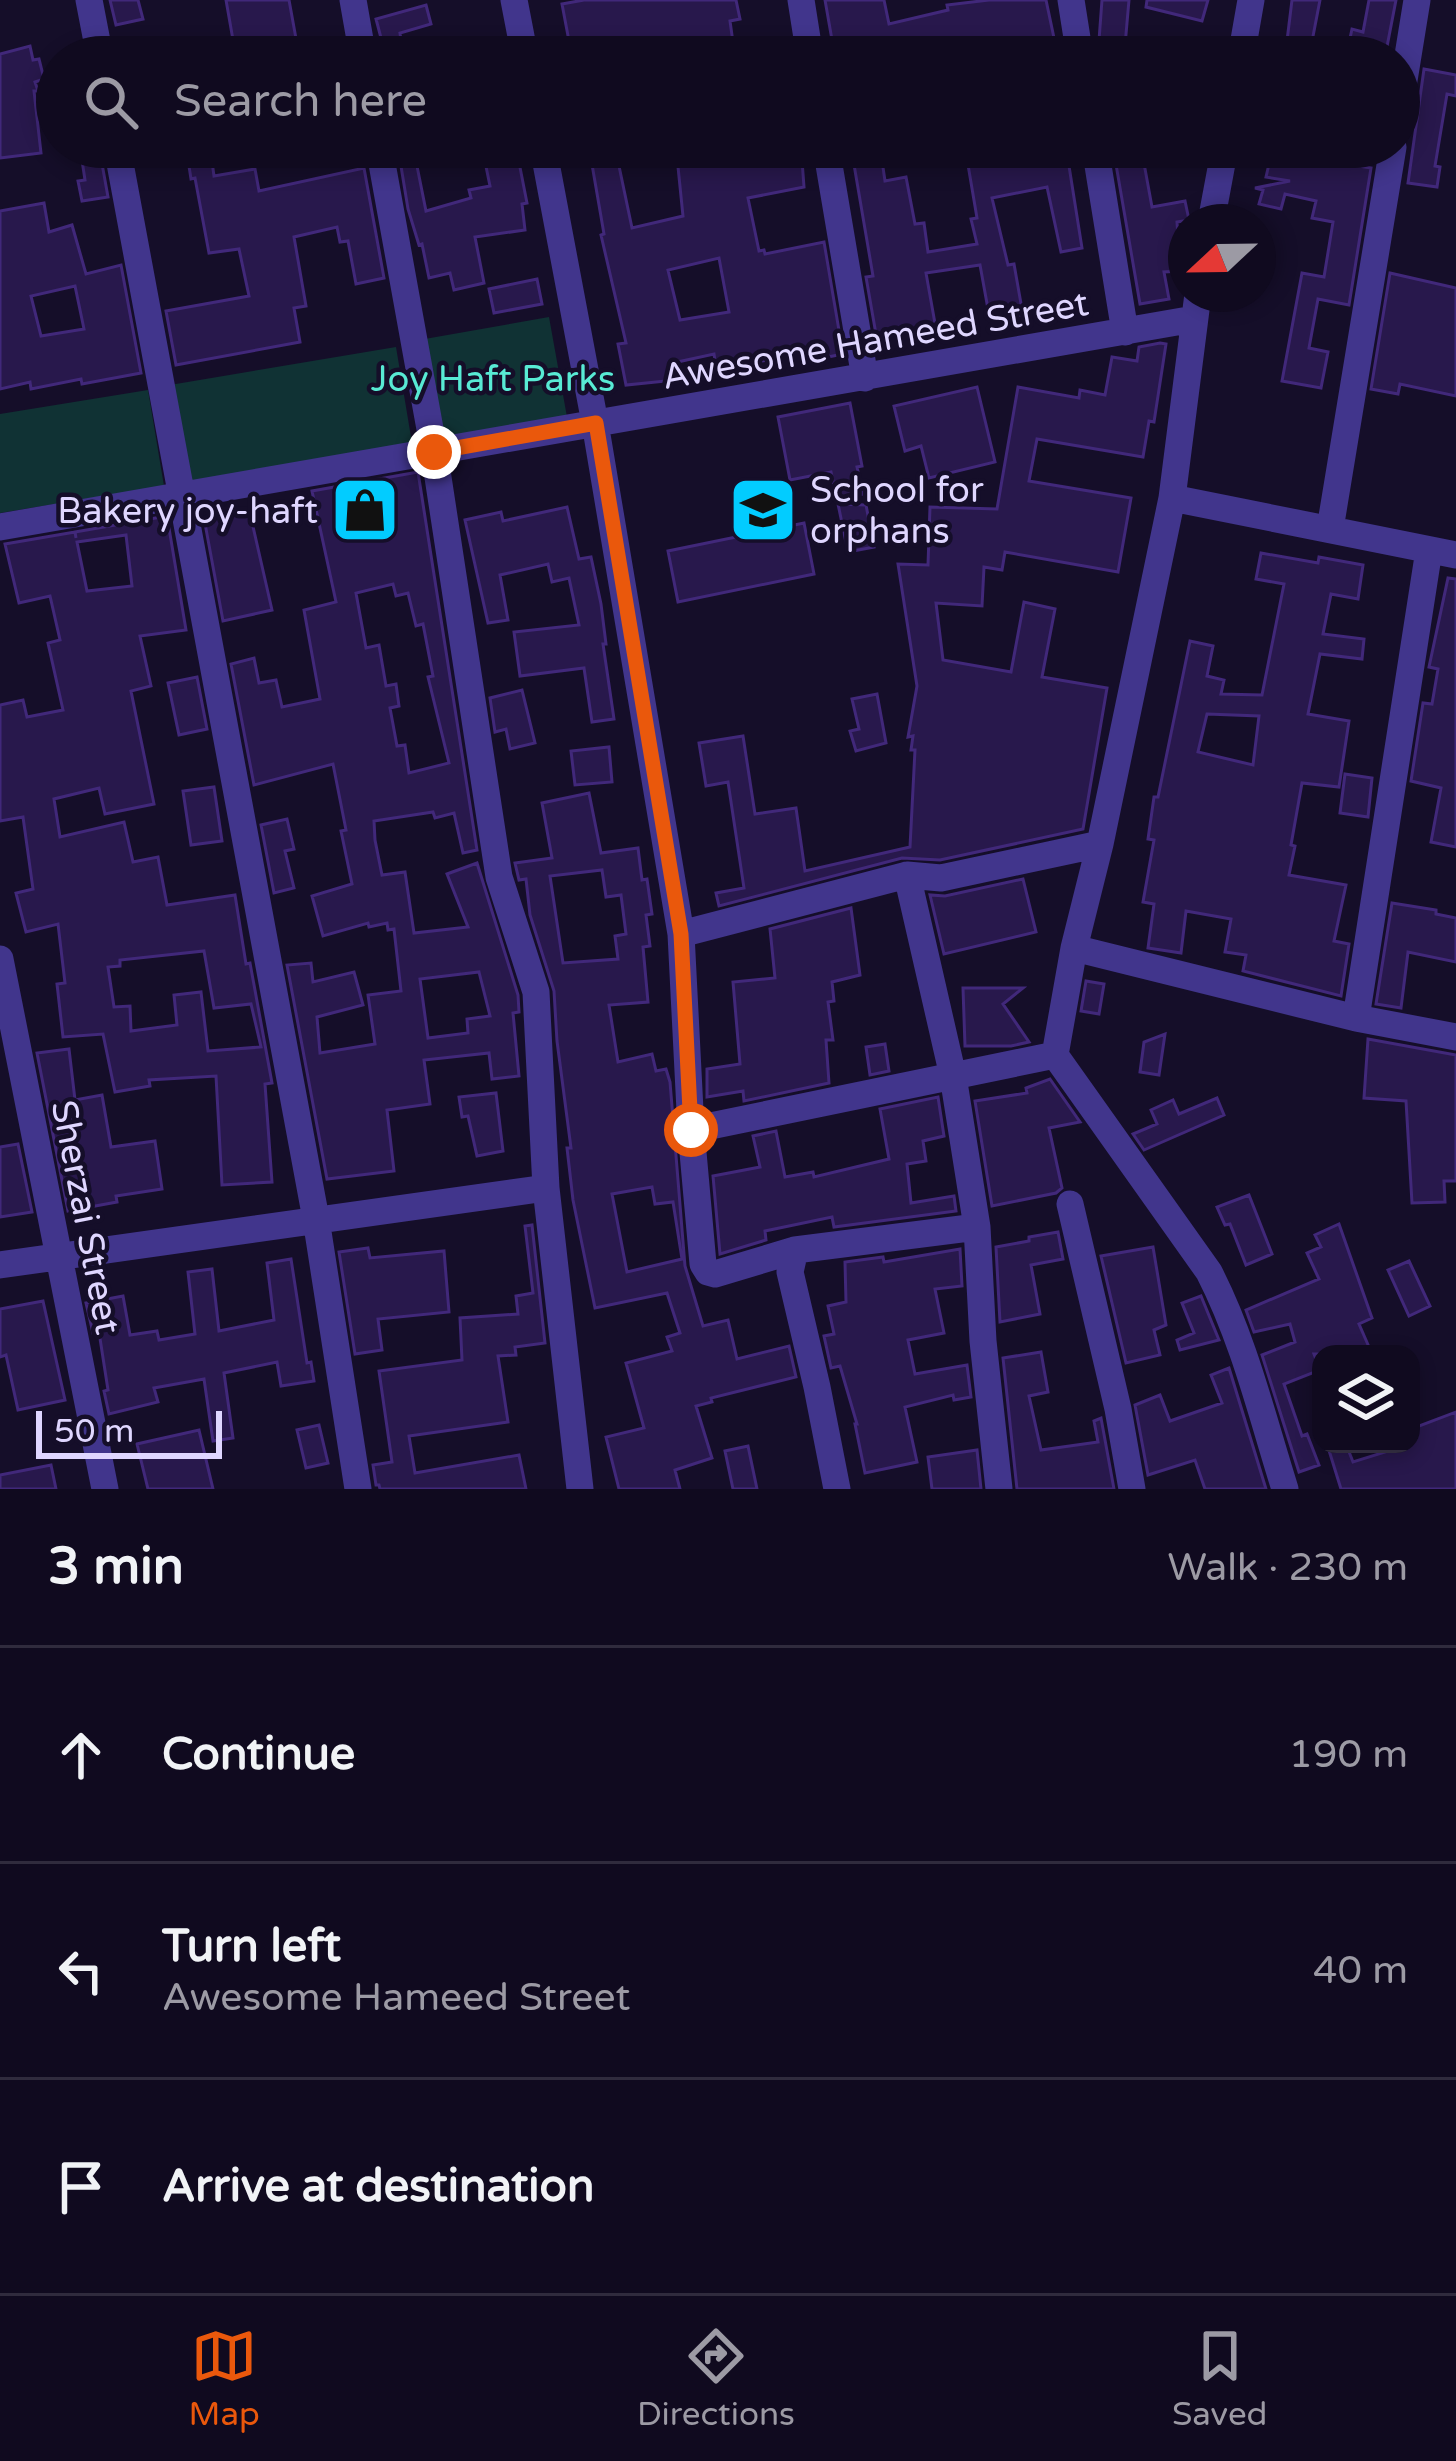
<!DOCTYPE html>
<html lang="en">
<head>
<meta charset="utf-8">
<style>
  body { margin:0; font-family:"Varela Round",sans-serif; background:#1e182c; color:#f1f3f6 }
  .controls { position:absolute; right:36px; bottom:36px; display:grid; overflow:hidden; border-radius:24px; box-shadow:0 6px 18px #0003 }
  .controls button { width:108px; height:108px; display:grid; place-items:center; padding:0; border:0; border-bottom:3px solid #302b3d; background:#100a1f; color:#f1f3f6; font:60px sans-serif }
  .compass { position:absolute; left:1168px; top:204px; width:108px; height:108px; border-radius:50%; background:#100a1f; box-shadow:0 6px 18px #0003; rotate:248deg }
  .scale { position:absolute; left:36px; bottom:30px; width:186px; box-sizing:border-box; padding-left:12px; border:6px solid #dfd6ff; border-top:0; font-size:33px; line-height:42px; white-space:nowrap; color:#dfd6ff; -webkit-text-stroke:9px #150e29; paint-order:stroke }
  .stop { position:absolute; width:36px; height:36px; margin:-27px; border:9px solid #ea580c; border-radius:50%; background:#fff }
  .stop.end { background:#ea580c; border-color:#fff; box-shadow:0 3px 12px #0008 }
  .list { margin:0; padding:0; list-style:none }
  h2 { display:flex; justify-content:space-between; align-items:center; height:156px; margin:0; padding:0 48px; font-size:51px }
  h2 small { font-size:39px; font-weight:400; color:#9c9aa4 }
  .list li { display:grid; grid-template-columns:78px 1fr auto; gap:36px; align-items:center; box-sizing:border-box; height:216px; padding:0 48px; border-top:3px solid #302b3d }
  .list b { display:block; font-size:45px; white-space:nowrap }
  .list p { margin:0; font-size:39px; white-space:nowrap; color:#9c9aa4 }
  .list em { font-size:39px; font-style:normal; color:#9c9aa4 }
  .icon { flex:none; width:66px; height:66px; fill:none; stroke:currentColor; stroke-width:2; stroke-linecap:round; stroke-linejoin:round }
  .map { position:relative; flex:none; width:1456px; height:1489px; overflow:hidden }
  .search { position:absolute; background:#100a1f; box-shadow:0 6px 18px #0003; left:36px; right:36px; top:36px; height:132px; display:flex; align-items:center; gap:30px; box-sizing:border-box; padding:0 42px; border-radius:66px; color:#9c9aa4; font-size:45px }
  .sheet { height:804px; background:#100a1f }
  nav { display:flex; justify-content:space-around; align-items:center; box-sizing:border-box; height:168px; border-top:3px solid #302b3d; background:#100a1f; font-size:33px; color:#9c9aa4 }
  nav a { display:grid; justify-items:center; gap:6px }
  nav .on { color:#ea580c }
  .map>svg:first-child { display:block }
  .green { fill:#103234 }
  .building { fill:#28184c; stroke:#41287a; stroke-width:3; fill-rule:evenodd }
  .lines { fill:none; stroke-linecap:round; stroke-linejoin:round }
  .street { stroke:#41358c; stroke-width:27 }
  .route { stroke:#ea580c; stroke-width:15 }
  .labels { text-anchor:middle; stroke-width:9; stroke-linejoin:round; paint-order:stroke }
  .street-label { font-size:36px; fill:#dfd6ff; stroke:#150e29 }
  .park-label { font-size:36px; fill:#58ead4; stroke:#150e29 }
  .poi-label { font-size:36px; fill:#dfd6ff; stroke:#150e29; text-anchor:start }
</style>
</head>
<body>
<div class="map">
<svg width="1456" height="1489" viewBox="0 0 1456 1489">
  <rect width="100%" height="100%" fill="#150e29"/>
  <path class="green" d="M 549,317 L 567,417 L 437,440 L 419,340 Z
    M 396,347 L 412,443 L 181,483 L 164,386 Z
    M 148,390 L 164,486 L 0,513 L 0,414 Z"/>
  <path class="building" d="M 110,0 L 138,0 L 143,19 L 116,25 Z
    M 226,0 L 289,0 L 297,44 L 288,46 L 290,57 L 236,57 Z
    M 584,0 L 736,0 L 740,19 L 730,21 L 735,57 L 572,57 L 562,4 Z
    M 825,0 L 884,0 L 889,24 L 948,10 L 947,5 L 989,0 L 1046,0 L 1058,57 L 1027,57 L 1023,40 L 968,46 L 969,57 L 835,57 Z
    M 1102,0 L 1129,0 L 1124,57 L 1098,54 Z
    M 1147,0 L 1208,0 L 1202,21 L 1146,7 Z
    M 1292,0 L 1320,0 L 1309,57 L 1285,57 Z
    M 1369,0 L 1396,0 L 1385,57 L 1346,57 L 1352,29 L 1363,32 Z
    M 426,5 L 431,24 L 400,33 L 403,57 L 386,57 L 376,19 Z
    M 30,46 L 33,60 L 39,59 L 44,79 L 35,82 L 38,91 L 34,91 L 41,153 L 0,158 L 0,54 Z
    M 1424,69 L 1456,75 L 1456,96 L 1447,94 L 1435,166 L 1440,167 L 1437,187 L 1408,183 Z
    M 80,147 L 99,147 L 108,197 L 82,201 L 78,181 L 85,180 Z
    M 186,147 L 210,147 L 214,176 L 255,169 L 259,191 L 364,168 L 384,278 L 356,284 L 348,241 L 340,242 L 337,227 L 294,237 L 306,306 L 294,308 L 300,342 L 176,365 L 166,311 L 249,296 L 239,249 L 209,253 L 195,178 L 191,179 Z
    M 482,147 L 516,147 L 527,203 L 522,204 L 525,230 L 475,237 L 484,283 L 454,290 L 450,273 L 429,278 L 422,244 L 419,245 L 408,209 L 400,160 L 415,156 L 426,211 L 471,198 L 469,190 L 490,186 Z
    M 589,147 L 615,147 L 632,228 L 683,216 L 676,147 L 801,147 L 804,187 L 748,198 L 759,251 L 764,250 L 765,254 L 824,242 L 843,354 L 823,358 L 821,352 L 716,368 L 714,354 L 673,363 L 676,380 L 626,385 L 618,344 L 626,343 L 601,235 L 604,234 ZM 719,258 L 729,312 L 680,320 L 668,270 Z
    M 851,147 L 880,147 L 885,181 L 906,177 L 915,224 L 924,223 L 928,252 L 977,244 L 971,219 L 977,218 L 965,147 L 1066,147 L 1082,248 L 1061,252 L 1047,187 L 992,198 L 1008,265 L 1014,264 L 1023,315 L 990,320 L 980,265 L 926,273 L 936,329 L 877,340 L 866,277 L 873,276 Z
    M 1113,147 L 1141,147 L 1152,207 L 1185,201 L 1189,220 L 1177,222 L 1180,271 L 1164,272 L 1169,299 L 1140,304 Z
    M 1273,147 L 1293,147 L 1291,155 L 1371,168 L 1349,305 L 1318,299 L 1309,348 L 1328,352 L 1321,388 L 1282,381 L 1302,273 L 1324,277 L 1333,222 L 1312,218 L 1316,201 L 1285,194 L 1281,209 L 1259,204 L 1263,190 L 1255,188 L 1290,181 L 1266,177 Z
    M 44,203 L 49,232 L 72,225 L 86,274 L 121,265 L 141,373 L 82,384 L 81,379 L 31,389 L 30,382 L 0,389 L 0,211 ZM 75,286 L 84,329 L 41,336 L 31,296 Z
    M 1390,273 L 1456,288 L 1456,396 L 1400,384 L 1398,394 L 1371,389 Z
    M 537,279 L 542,304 L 494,313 L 489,289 Z
    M 1160,343 L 1166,344 L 1154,422 L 1149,421 L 1143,457 L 1037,439 L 1029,481 L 1131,498 L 1118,572 L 1005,552 L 1002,570 L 984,567 L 982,606 L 936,603 L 943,660 L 1011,672 L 1024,602 L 1055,609 L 1042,677 L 1107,688 L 1083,829 L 940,860 L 902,858 L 719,906 L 716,893 L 744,888 L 728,782 L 706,786 L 699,743 L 743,736 L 755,814 L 796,808 L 805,871 L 910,847 L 915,750 L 911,750 L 913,736 L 908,737 L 917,686 L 898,564 L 928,565 L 930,507 L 997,509 L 1018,387 L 1079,398 L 1080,390 L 1105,395 L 1112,357 L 1137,361 L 1139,347 Z
    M 977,387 L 995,462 L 929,478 L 921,446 L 905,451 L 894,406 Z
    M 850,403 L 862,466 L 857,467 L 863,494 L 837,500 L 831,472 L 790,480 L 778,417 Z
    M 418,472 L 477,850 L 463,853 L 454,813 L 435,818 L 433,812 L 374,821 L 375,840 L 382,875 L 405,872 L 414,933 L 468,927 L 447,874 L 477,863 L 518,995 L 519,1012 L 513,1013 L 519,1076 L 492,1079 L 489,1053 L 424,1060 L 430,1104 L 387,1110 L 394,1171 L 327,1179 L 287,965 L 311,963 L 313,982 L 354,972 L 363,1005 L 317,1017 L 320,1053 L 375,1044 L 368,995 L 401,991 L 394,929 L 388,930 L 387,923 L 369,927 L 368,923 L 323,936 L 312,896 L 352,884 L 341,831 L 346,830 L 333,764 L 254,785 L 231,664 L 254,658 L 259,683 L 276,680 L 282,707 L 320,699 L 304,610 L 336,602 L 312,491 ZM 393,584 L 396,596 L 408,593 L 416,626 L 423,624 L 433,676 L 428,677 L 449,763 L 409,773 L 405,745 L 397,746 L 390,708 L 399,706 L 396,684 L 386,686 L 379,645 L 366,648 L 356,593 ZM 479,972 L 490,1016 L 467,1019 L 468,1033 L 428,1038 L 420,979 Z
    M 838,504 L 866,505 L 874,547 L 848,552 Z
    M 567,507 L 579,559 L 591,557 L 601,604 L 606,644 L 603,644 L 614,719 L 592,722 L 584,668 L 520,676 L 514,632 L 579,625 L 569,578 L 552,582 L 548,564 L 500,575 L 508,620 L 488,623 L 465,520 L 501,512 L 503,521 Z
    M 249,509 L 272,610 L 223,621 L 204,518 Z
    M 167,516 L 186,630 L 140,636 L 151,686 L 131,691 L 154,804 L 105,814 L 99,788 L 54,799 L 60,837 L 124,822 L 133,862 L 158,857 L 167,905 L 235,895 L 246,964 L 250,963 L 272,1083 L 265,1084 L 272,1182 L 222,1185 L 216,1076 L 149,1080 L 150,1086 L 115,1092 L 103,1034 L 63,1037 L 57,984 L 65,983 L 58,924 L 26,932 L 16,893 L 33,889 L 23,817 L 0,821 L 0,705 L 23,700 L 27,717 L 63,710 L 48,643 L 60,640 L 50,596 L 19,603 L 5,544 L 75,532 L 76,538 L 75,532 ZM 126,535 L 132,586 L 87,591 L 77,542 ZM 204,951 L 214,1008 L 251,1004 L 261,1047 L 208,1051 L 201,992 L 174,995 L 177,1025 L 131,1031 L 130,1006 L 114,1007 L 108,967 L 120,966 L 120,960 Z
    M 804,523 L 814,574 L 678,602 L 668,551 Z
    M 1261,553 L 1318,563 L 1319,557 L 1363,565 L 1358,599 L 1331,594 L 1323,634 L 1364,639 L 1362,659 L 1320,654 L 1308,714 L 1349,721 L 1339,787 L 1302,783 L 1291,845 L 1295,846 L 1289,875 L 1346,885 L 1334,941 L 1349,944 L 1341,996 L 1243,971 L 1246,955 L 1225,952 L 1231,919 L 1186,911 L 1181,953 L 1148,948 L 1154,904 L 1143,902 L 1154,840 L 1148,839 L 1154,797 L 1158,797 L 1190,641 L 1213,646 L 1207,676 L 1224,680 L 1221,694 L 1262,695 L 1284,584 L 1256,579 ZM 1207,714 L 1259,716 L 1253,765 L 1198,752 Z
    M 1448,578 L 1456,579 L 1456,847 L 1431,842 L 1441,788 L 1411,781 L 1423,703 L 1432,704 L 1438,669 L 1429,667 Z
    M 197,677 L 207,729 L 179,735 L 168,683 Z
    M 522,690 L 535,743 L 510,749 L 506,729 L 495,732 L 490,698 Z
    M 877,694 L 886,743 L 856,751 L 850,731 L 859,729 L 852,699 Z
    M 609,747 L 612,782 L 575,785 L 571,751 Z
    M 1345,774 L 1372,778 L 1368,817 L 1340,813 Z
    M 214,787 L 222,841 L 191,845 L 183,791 Z
    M 589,793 L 601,853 L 638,848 L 642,880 L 647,879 L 652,914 L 646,915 L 650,946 L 643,947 L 648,1002 L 609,1005 L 618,1062 L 652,1054 L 656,1071 L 666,1069 L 670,1082 L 685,1266 L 703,1326 L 728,1320 L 737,1359 L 789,1346 L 796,1377 L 711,1398 L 712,1402 L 696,1406 L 712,1458 L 675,1470 L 680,1489 L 619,1489 L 606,1437 L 644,1428 L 626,1363 L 672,1351 L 667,1337 L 680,1333 L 667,1293 L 595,1308 L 573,1200 L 567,1148 L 571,1148 L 557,1041 L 554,991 L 530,915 L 526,879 L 519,880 L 515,863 L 552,858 L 542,803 ZM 602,870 L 606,897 L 621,895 L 626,934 L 615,936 L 618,959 L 563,963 L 550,876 ZM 652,1187 L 655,1204 L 673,1202 L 682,1259 L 627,1272 L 612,1194 Z
    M 287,819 L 294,849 L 285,851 L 294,888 L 274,893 L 261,825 Z
    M 1023,879 L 1036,932 L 944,954 L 930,895 L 945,896 Z
    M 1392,903 L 1436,910 L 1436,914 L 1456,918 L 1456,962 L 1408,952 L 1401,1008 L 1376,1004 Z
    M 851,908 L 860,975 L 832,982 L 834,1001 L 828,1002 L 833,1040 L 826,1040 L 829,1083 L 744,1101 L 743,1091 L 707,1097 L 707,1069 L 740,1064 L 733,982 L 775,978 L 770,929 Z
    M 1086,981 L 1104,984 L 1099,1014 L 1081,1011 Z
    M 963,988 L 1023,988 L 1003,1004 L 1029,1042 L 1011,1046 L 965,1046 Z
    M 1165,1034 L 1159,1075 L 1140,1072 L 1144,1042 Z
    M 1368,1039 L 1456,1055 L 1456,1181 L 1444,1181 L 1445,1202 L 1412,1203 L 1406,1101 L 1364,1098 Z
    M 885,1044 L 889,1071 L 870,1075 L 866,1047 Z
    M 69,1049 L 75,1100 L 102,1095 L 111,1147 L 155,1141 L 162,1189 L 116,1196 L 117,1202 L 68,1211 L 37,1053 Z
    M 1050,1079 L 1080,1122 L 1049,1128 L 1062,1188 L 1056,1193 L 992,1206 L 975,1101 L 1027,1093 L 1026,1088 Z
    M 496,1093 L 503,1151 L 477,1156 L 468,1116 L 462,1117 L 459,1097 Z
    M 938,1097 L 944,1136 L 923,1141 L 926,1161 L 907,1164 L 911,1203 L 954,1196 L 956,1211 L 834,1227 L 832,1217 L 765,1231 L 766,1240 L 720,1254 L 713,1176 L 760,1167 L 753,1136 L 776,1131 L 785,1177 L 813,1172 L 814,1177 L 889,1159 L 880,1109 Z
    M 1217,1098 L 1224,1115 L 1144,1150 L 1133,1134 L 1157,1124 L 1151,1110 L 1173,1100 L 1179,1114 Z
    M 18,1144 L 32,1212 L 0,1217 L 0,1147 Z
    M 1249,1195 L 1272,1254 L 1246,1265 L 1230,1224 L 1225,1225 L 1217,1207 Z
    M 1339,1224 L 1372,1318 L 1359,1324 L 1372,1354 L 1314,1354 L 1320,1370 L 1284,1384 L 1302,1436 L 1307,1434 L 1319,1465 L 1299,1472 L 1262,1355 L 1295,1342 L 1290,1324 L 1254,1332 L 1246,1310 L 1319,1279 L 1307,1253 L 1321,1247 L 1315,1235 Z
    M 532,1225 L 545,1343 L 515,1347 L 516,1355 L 498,1356 L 508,1422 L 409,1436 L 415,1473 L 519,1455 L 526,1489 L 380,1489 L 379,1485 L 376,1485 L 373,1465 L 392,1462 L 379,1371 L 462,1360 L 460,1318 L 518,1314 L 516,1296 L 533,1293 L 525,1226 Z
    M 1058,1232 L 1063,1259 L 1031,1265 L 1040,1314 L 1000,1322 L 996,1247 L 1029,1241 L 1029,1237 Z
    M 1153,1247 L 1166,1325 L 1154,1330 L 1160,1355 L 1126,1363 L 1101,1256 Z
    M 368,1248 L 370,1258 L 444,1251 L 449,1312 L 378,1319 L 382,1350 L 355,1354 L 339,1252 Z
    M 960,1249 L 962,1286 L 935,1289 L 944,1333 L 908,1340 L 915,1374 L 967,1365 L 971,1397 L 954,1400 L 953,1395 L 905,1407 L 917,1462 L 865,1473 L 855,1424 L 857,1424 L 840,1366 L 831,1368 L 824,1336 L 834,1334 L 828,1306 L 846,1302 L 845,1262 L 883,1257 L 884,1262 Z
    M 291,1259 L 307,1363 L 311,1362 L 314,1381 L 281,1386 L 277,1362 L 224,1373 L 233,1438 L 213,1441 L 204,1379 L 154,1388 L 158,1402 L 109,1414 L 104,1391 L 108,1390 L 99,1332 L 93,1333 L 86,1303 L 123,1296 L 130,1335 L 157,1331 L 159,1340 L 195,1334 L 188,1272 L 212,1269 L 219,1331 L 274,1320 L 267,1263 Z
    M 1409,1261 L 1430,1306 L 1409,1316 L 1388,1270 Z
    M 1201,1296 L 1219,1340 L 1180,1350 L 1177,1340 L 1194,1333 L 1182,1303 Z
    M 43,1301 L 65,1400 L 18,1410 L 6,1355 L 0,1357 L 0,1309 Z
    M 1041,1352 L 1048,1392 L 1029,1396 L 1041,1450 L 1098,1442 L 1094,1421 L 1101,1418 L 1114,1489 L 1017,1489 L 1003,1358 Z
    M 1229,1368 L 1266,1489 L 1205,1489 L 1195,1460 L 1148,1475 L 1135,1405 L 1160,1395 L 1170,1421 L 1222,1403 L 1211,1375 Z
    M 1456,1412 L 1456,1489 L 1341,1489 L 1327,1444 L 1346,1444 L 1353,1462 L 1411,1444 L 1411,1429 Z
    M 319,1425 L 328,1463 L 306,1468 L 297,1430 Z
    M 199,1430 L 213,1489 L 148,1489 L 137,1444 Z
    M 748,1446 L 757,1489 L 733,1489 L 725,1451 Z
    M 977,1450 L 981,1489 L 932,1489 L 928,1457 Z
    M 51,1465 L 56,1489 L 0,1489 L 0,1475 Z"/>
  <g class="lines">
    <path class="street" d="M 89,0 L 100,57
      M 353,0 L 363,57
      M 514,0 L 525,57
      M 801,0 L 810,57
      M 1071,0 L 1080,57
      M 1241,57 L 1251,0
      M 1399,111 L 1417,0
      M 117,147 L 316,1219 L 358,1489
      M 379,147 L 434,451 L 499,877 L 536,992 L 546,1188 L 580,1489
      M 543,147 L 595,423 L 681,934 L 691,1130 L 703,1264 L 708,1272 L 715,1274 L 795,1250 L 790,1272 L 817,1387 L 837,1489
      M 826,147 L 865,378
      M 1095,147 L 1125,332
      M 1211,222 L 1225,147
      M 1198,294 L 1172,498 L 1100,844 L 1074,948 L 1356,1018 L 1456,1037
      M 1172,498 L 1456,555
      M 0,527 L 1194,319
      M 1330,529 L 1393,147
      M 907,875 L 953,1076 L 977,1227 L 983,1341 L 999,1489
      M 681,934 L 907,875 L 941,878 L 1100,844
      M 1074,948 L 1055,1055 L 1209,1272 C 1244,1340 1262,1416 1285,1489
      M 0,959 L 105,1489
      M 1356,1018 L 1429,550
      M 691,1130 L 1055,1055
      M 1070,1204 L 1118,1409 L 1132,1489
      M 795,1250 L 977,1227
      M 0,1265 L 546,1188"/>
  </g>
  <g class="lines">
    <path class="route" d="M 434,452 L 596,423 L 681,934 L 691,1130"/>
  </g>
  <defs>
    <symbol id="shop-square" viewBox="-11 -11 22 22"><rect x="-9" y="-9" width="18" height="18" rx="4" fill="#02ccff" stroke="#150e29"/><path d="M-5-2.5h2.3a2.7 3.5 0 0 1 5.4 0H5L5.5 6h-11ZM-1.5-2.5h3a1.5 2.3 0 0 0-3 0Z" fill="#111"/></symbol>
    <symbol id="school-square" viewBox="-11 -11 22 22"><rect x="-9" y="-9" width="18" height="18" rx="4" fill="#02ccff" stroke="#150e29"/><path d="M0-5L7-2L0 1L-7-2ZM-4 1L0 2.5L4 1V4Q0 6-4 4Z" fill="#111"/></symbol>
  </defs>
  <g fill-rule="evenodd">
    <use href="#shop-square" x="327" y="472" width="76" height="76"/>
    <use href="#school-square" x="725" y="472" width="76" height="76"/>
  </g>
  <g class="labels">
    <g class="street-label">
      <text transform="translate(875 339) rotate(-10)" y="13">Awesome Hameed Street</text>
      <text transform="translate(87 1217) rotate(79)" y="13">Sherzai Street</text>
    </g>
    <g class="park-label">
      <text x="493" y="391">Joy Haft Parks</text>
    </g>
    <g class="poi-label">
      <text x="810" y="502">School for<tspan x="810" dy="41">orphans</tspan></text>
      <text x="318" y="523" text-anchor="end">Bakery joy-haft</text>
    </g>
  </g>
</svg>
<div class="controls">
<button><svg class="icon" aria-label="layers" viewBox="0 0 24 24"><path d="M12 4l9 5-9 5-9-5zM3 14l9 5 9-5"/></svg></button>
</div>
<svg class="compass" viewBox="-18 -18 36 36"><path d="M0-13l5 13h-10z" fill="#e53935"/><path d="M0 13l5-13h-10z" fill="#9c9aa4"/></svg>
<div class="scale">50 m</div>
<div class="stop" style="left:691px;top:1130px"></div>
<div class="stop end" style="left:434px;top:452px"></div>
<div class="search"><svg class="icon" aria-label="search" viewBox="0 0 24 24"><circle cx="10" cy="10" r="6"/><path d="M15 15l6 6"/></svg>Search here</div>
</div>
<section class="sheet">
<h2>3 min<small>Walk · 230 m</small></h2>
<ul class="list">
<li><svg class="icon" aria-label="ahead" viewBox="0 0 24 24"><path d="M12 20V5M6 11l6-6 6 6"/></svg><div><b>Continue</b></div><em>190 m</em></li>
<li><svg class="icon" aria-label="left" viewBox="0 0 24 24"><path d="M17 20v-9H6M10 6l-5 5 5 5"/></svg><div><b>Turn left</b><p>Awesome Hameed Street</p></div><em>40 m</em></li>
<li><svg class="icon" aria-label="arrive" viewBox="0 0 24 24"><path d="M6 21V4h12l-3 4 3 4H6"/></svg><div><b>Arrive at destination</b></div></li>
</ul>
</section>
<nav>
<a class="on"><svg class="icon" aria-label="map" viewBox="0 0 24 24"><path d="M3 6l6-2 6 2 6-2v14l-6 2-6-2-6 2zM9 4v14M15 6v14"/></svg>Map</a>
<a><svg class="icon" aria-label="directions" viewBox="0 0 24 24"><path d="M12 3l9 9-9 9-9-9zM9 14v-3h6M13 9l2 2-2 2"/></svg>Directions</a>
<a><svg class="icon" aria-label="saved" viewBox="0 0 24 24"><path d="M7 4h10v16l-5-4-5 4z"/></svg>Saved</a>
</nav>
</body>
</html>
